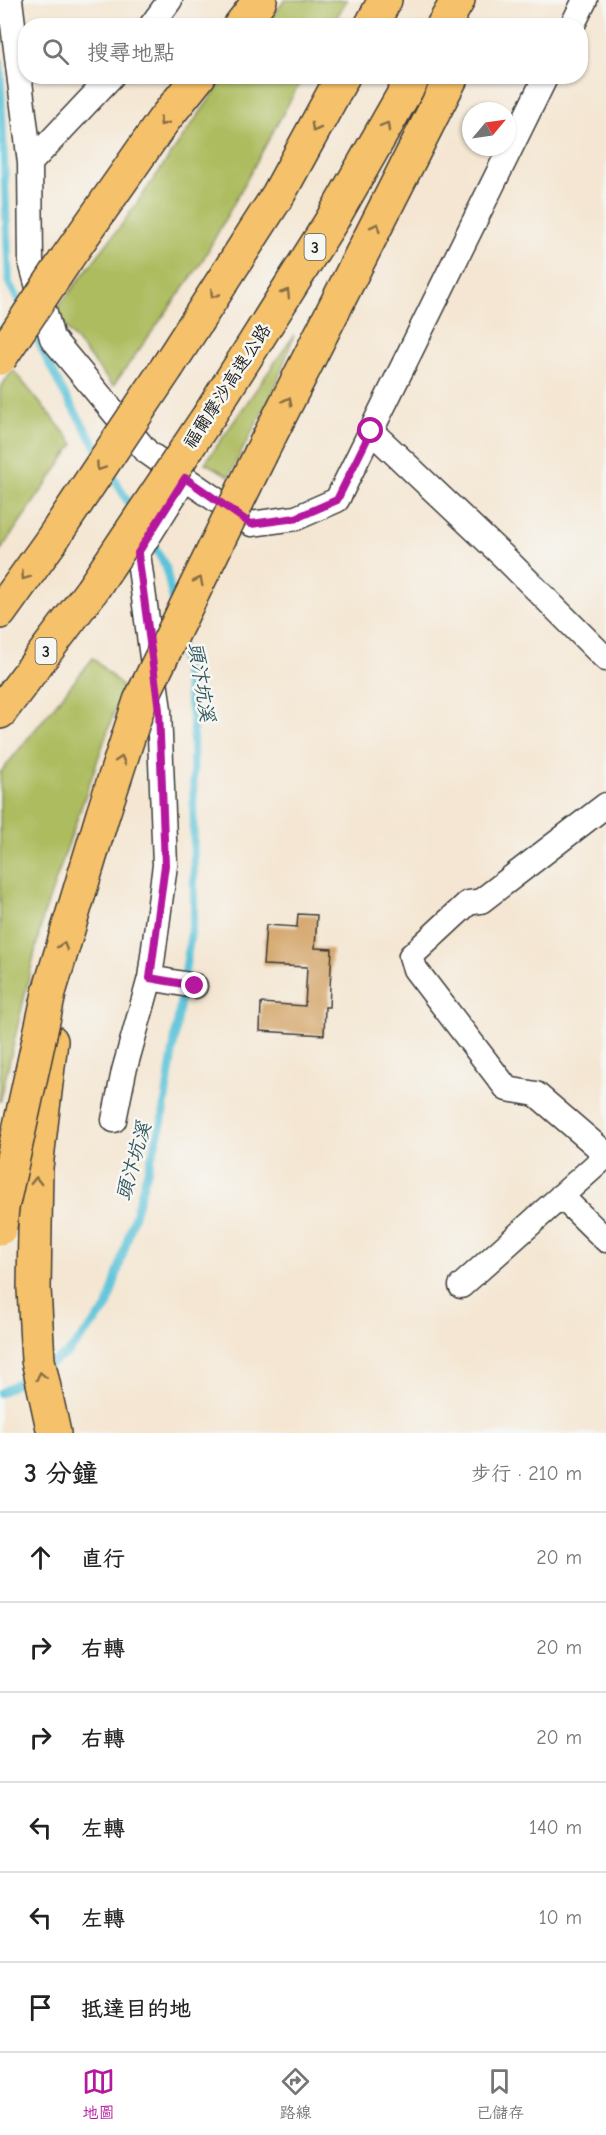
<!DOCTYPE html>
<html lang="zh-TW">
<head>
<meta charset="utf-8">
<style>
  body { margin:0; font-family:"Comic Neue","LXGW WenKai TC",sans-serif; background:#f6f6f6; color:#222 }
  .compass { position:absolute; left:462px; top:102px; width:54px; height:54px; border-radius:50%; background:#fff; box-shadow:0 2px 4px #0004; rotate:61deg }
  .stop { position:absolute; width:18px; height:18px; margin:-14px; border:4px solid #b5179e; border-radius:50%; background:#fff }
  .stop.end { background:#b5179e; border-color:#fff; box-shadow:0 2px 6px #0008 }
  .list { margin:0; padding:0; list-style:none }
  h2 { display:flex; justify-content:space-between; align-items:center; height:78px; margin:0; padding:0 24px; font-size:26px }
  h2 small { font-size:20px; font-weight:400; color:#767676 }
  .list li { display:grid; grid-template-columns:39px 1fr auto; gap:18px; align-items:center; box-sizing:border-box; height:90px; padding:0 24px; border-top:2px solid #e0e0e0 }
  .list b { display:block; font-size:22px; white-space:nowrap }
  .list em { font-size:20px; font-style:normal; color:#767676 }
  .icon { flex:none; width:33px; height:33px; fill:none; stroke:currentColor; stroke-width:2; stroke-linecap:round; stroke-linejoin:round }
  .map { position:relative; flex:none; width:606px; height:1433px; overflow:hidden }
  .search { position:absolute; background:#fff; box-shadow:0 2px 4px #0004; left:18px; right:18px; top:18px; height:66px; display:flex; align-items:center; gap:15px; box-sizing:border-box; padding:0 21px; border-radius:24px; color:#767676; font-size:22px }
  .sheet { height:618px; background:#fff }
  nav { display:flex; justify-content:space-around; align-items:center; box-sizing:border-box; height:84px; border-top:2px solid #e0e0e0; background:#fff; font-size:16px; color:#767676 }
  nav a { display:grid; justify-items:center; gap:3px }
  nav .on { color:#b5179e }
  .map>svg:first-child { display:block }
  .green { fill:#adbc5e; stroke:#646c3d; stroke-width:1.5 }
  .lines { fill:none; stroke-linecap:round; stroke-linejoin:round }
  .stream { stroke:#5cc3d9; stroke-width:8 }
  .building { fill:#d19f5f }
  .minor-casing { stroke:#3c3a37; stroke-width:27 }
  .highway-casing { stroke:#3c3a37; stroke-width:36 }
  .minor { stroke:#fff; stroke-width:24 }
  .highway { stroke:#f5c16b; stroke-width:33 }
  .highway-bridge-casing { stroke:#3c3a37; stroke-width:36; stroke-linecap:butt }
  .highway-bridge { stroke:#f5c16b; stroke-width:33 }
  .oneway { stroke:#886e44 }
  .route { stroke:#b5179e; stroke-width:8 }
  .labels { text-anchor:middle; stroke-width:5; stroke-linejoin:round; paint-order:stroke }
  .shield { fill:#f6f6f2; stroke:#5d5d5c; stroke-width:1.5 }
  .shield-label { font-size:16px; font-weight:bold; fill:#1c1c1c }
  .street-label { font-size:18px; fill:#1c1c1c; stroke:#f6f6f2 }
  .water-label { font-size:20px; font-style:italic; fill:#32565e; stroke:#f6f6f2 }
</style>
</head>
<body>
<div class="map">
<svg width="606" height="1433" viewBox="0 0 606 1433">
  <rect width="100%" height="100%" fill="#f6f6f2"/>
  <filter id="ink" filterUnits="userSpaceOnUse"><feTurbulence type="fractalNoise" baseFrequency=".0167" numOctaves="2"/><feDisplacementMap in="SourceGraphic" scale="12" xChannelSelector="R" yChannelSelector="G"/><feConvolveMatrix kernelMatrix="1 2 1 2 8 2 1 2 1" color-interpolation-filters="sRGB"/></filter>
  <filter id="wash" filterUnits="userSpaceOnUse"><feTurbulence type="fractalNoise" baseFrequency=".008" numOctaves="4" result="noise"/><feDisplacementMap in="SourceGraphic" scale="24" xChannelSelector="R" yChannelSelector="G"/><feGaussianBlur stdDeviation="1.35" result="paint"/><feColorMatrix in="noise" values="0 0 0 0 0 0 0 0 0 0 0 0 0 0 0 0 0 1.4 0 .05"/><feComposite in="paint" operator="in"/></filter>
  <g filter="url(#wash)">
    <rect width="100%" height="100%" fill="#f4e6d2"/>
    <path class="green" d="M 285,0 L 347,0 L 332,25 L 265,25 Z
      M 225,77 L 303,77 L 200,265 L 113,386 L 66,328 L 58,307 L 123,223 Z
      M 294,335 L 276,386 L 229,476 L 205,463 Z
      M 13,370 L 74,444 L 0,551 L 0,388 Z
      M 93,658 L 123,687 L 43,917 L 0,1102 L 0,773 Z"/>
    <g class="lines">
      <path class="stream" d="M 0,62 L 9,283 L 23,310
        M 31,327 L 62,390 L 100,453
        M 109,469 L 134,513
        M 151,541 L 166,567 L 174,608
        M 48,1365 L 69,1352 L 107,1308 L 162,1122 L 194,913 L 193,721 L 180,644
        M 0,1393 L 32,1374"/>
    </g>
    <g id="blocks">
      <path class="building" d="M 298,914 L 317,915 L 315,948 L 332,949 L 329,1007 L 325,1007 L 324,1035 L 260,1031 L 261,1003 L 305,1006 L 307,967 L 263,965 L 266,925 L 297,927 Z"/>
    </g>
  </g>
  <g filter="url(#ink)">
    <use href="#blocks" fill-opacity="0" stroke="#3c3a37" stroke-width="1.5"/>
    <g class="lines">
      <defs>
        <path id="minor" d="M 10,0 L 30,163 L 31,262 L 52,338 L 147,452 L 251,524 L 296,518 L 337,500 L 546,76
          M 151,26 L 170,0
          M 572,26 L 585,0
          M 30,163 L 112,76
          M 371,431 L 502,555 L 606,659
          M 606,805 L 481,901 L 468,903 L 411,956 L 415,969 L 507,1089 L 536,1094 L 606,1154
          M 150,978 L 195,986
          M 114,1120 L 124,1071 L 150,978 L 165,865 L 159,710 L 138,553 L 179,488
          M 561,1196 L 606,1240
          M 461,1286 L 606,1156"/>
        <path id="highway" d="M 240,26 L 260,0
          M 371,26 L 385,0
          M 443,26 L 458,0
          M 67,258 L 163,121 L 199,76
          M 168,366 L 278,195 L 343,76
          M 210,414 L 332,220 L 414,76
          M 261,453 L 452,76
          M 0,612 L 51,541
          M 0,712 L 92,590
          M 51,1041 L 36,1167 L 34,1289 L 38,1360 L 54,1433"/>
      </defs>
      <use href="#minor" class="minor-casing"/>
      <use href="#highway" class="highway-casing"/>
      <use href="#minor" class="minor"/>
      <use href="#highway" class="highway"/>
      <defs>
        <path id="highway-bridge" d="M 0,358 L 67,258
          M 51,541 L 168,366
          M 92,590 L 210,414
          M 0,1228 L 2,1208 L 50,989 L 103,814 L 140,701 L 261,453"/>
      </defs>
      <use href="#highway-bridge" class="highway-bridge-casing"/>
      <use href="#highway-bridge" class="highway-bridge"/>
    </g>
    <defs><path id="oneway-chevron" d="M-2-3.5L2.5 0L-2 3.5" fill="none" stroke-width="1.6" stroke-linecap="round" stroke-linejoin="round" transform="scale(1.5)"/></defs>
    <g class="oneway">
      <use href="#oneway-chevron" transform="translate(163 122) rotate(127)"/>
      <use href="#oneway-chevron" transform="translate(386 126) rotate(-60)"/>
      <use href="#oneway-chevron" transform="translate(315 128) rotate(119)"/>
      <use href="#oneway-chevron" transform="translate(376 227) rotate(-63)"/>
      <use href="#oneway-chevron" transform="translate(286 293) rotate(-58)"/>
      <use href="#oneway-chevron" transform="translate(214 294) rotate(123)"/>
      <use href="#oneway-chevron" transform="translate(288 401) rotate(-63)"/>
      <use href="#oneway-chevron" transform="translate(100 467) rotate(124)"/>
      <use href="#oneway-chevron" transform="translate(25 576) rotate(125)"/>
      <use href="#oneway-chevron" transform="translate(199 581) rotate(-64)"/>
      <use href="#oneway-chevron" transform="translate(121 760) rotate(-72)"/>
      <use href="#oneway-chevron" transform="translate(63 946) rotate(-73)"/>
      <use href="#oneway-chevron" transform="translate(36 1181) rotate(-89)"/>
      <use href="#oneway-chevron" transform="translate(41 1376) rotate(-102)"/>
    </g>
  </g>
  <g class="lines" filter="url(#ink)">
    <path class="route" d="M 195,986 L 150,978 L 165,865 L 159,710 L 138,553 L 185,478 L 251,524 L 296,518 L 337,500 L 371,431"/>
  </g>
  <g class="labels">
    <g class="shield">
      <rect x="304.5" y="234" width="21" height="26" rx="4.5"/>
      <rect x="35.5" y="638" width="21" height="26" rx="4.5"/>
    </g>
    <g class="shield-label">
      <text x="315" y="253">3</text>
      <text x="46" y="657">3</text>
    </g>
    <g class="street-label">
      <text transform="translate(227 386) rotate(-57)" y="6">福爾摩沙高速公路</text>
    </g>
    <g class="water-label">
      <text transform="translate(202 682) rotate(81)" y="7">頭汴坑溪</text>
      <text transform="translate(133 1161) rotate(-74)" y="7">頭汴坑溪</text>
    </g>
  </g>
</svg>
<svg class="compass" viewBox="-18 -18 36 36"><path d="M0-13l5 13h-10z" fill="#e53935"/><path d="M0 13l5-13h-10z" fill="#767676"/></svg>
<div class="stop" style="left:371px;top:431px"></div>
<div class="stop end" style="left:195px;top:986px"></div>
<div class="search"><svg class="icon" aria-label="search" viewBox="0 0 24 24"><circle cx="10" cy="10" r="6"/><path d="M15 15l6 6"/></svg>搜尋地點</div>
</div>
<section class="sheet">
<h2>3 分鐘<small>步行 · 210 m</small></h2>
<ul class="list">
<li><svg class="icon" aria-label="ahead" viewBox="0 0 24 24"><path d="M12 20V5M6 11l6-6 6 6"/></svg><div><b>直行</b></div><em>20 m</em></li>
<li><svg class="icon" aria-label="right" viewBox="0 0 24 24"><path d="M7 20v-9h11M14 6l5 5-5 5"/></svg><div><b>右轉</b></div><em>20 m</em></li>
<li><svg class="icon" aria-label="right" viewBox="0 0 24 24"><path d="M7 20v-9h11M14 6l5 5-5 5"/></svg><div><b>右轉</b></div><em>20 m</em></li>
<li><svg class="icon" aria-label="left" viewBox="0 0 24 24"><path d="M17 20v-9H6M10 6l-5 5 5 5"/></svg><div><b>左轉</b></div><em>140 m</em></li>
<li><svg class="icon" aria-label="left" viewBox="0 0 24 24"><path d="M17 20v-9H6M10 6l-5 5 5 5"/></svg><div><b>左轉</b></div><em>10 m</em></li>
<li><svg class="icon" aria-label="arrive" viewBox="0 0 24 24"><path d="M6 21V4h12l-3 4 3 4H6"/></svg><div><b>抵達目的地</b></div></li>
</ul>
</section>
<nav>
<a class="on"><svg class="icon" aria-label="map" viewBox="0 0 24 24"><path d="M3 6l6-2 6 2 6-2v14l-6 2-6-2-6 2zM9 4v14M15 6v14"/></svg>地圖</a>
<a><svg class="icon" aria-label="directions" viewBox="0 0 24 24"><path d="M12 3l9 9-9 9-9-9zM9 14v-3h6M13 9l2 2-2 2"/></svg>路線</a>
<a><svg class="icon" aria-label="saved" viewBox="0 0 24 24"><path d="M7 4h10v16l-5-4-5 4z"/></svg>已儲存</a>
</nav>
</body>
</html>
